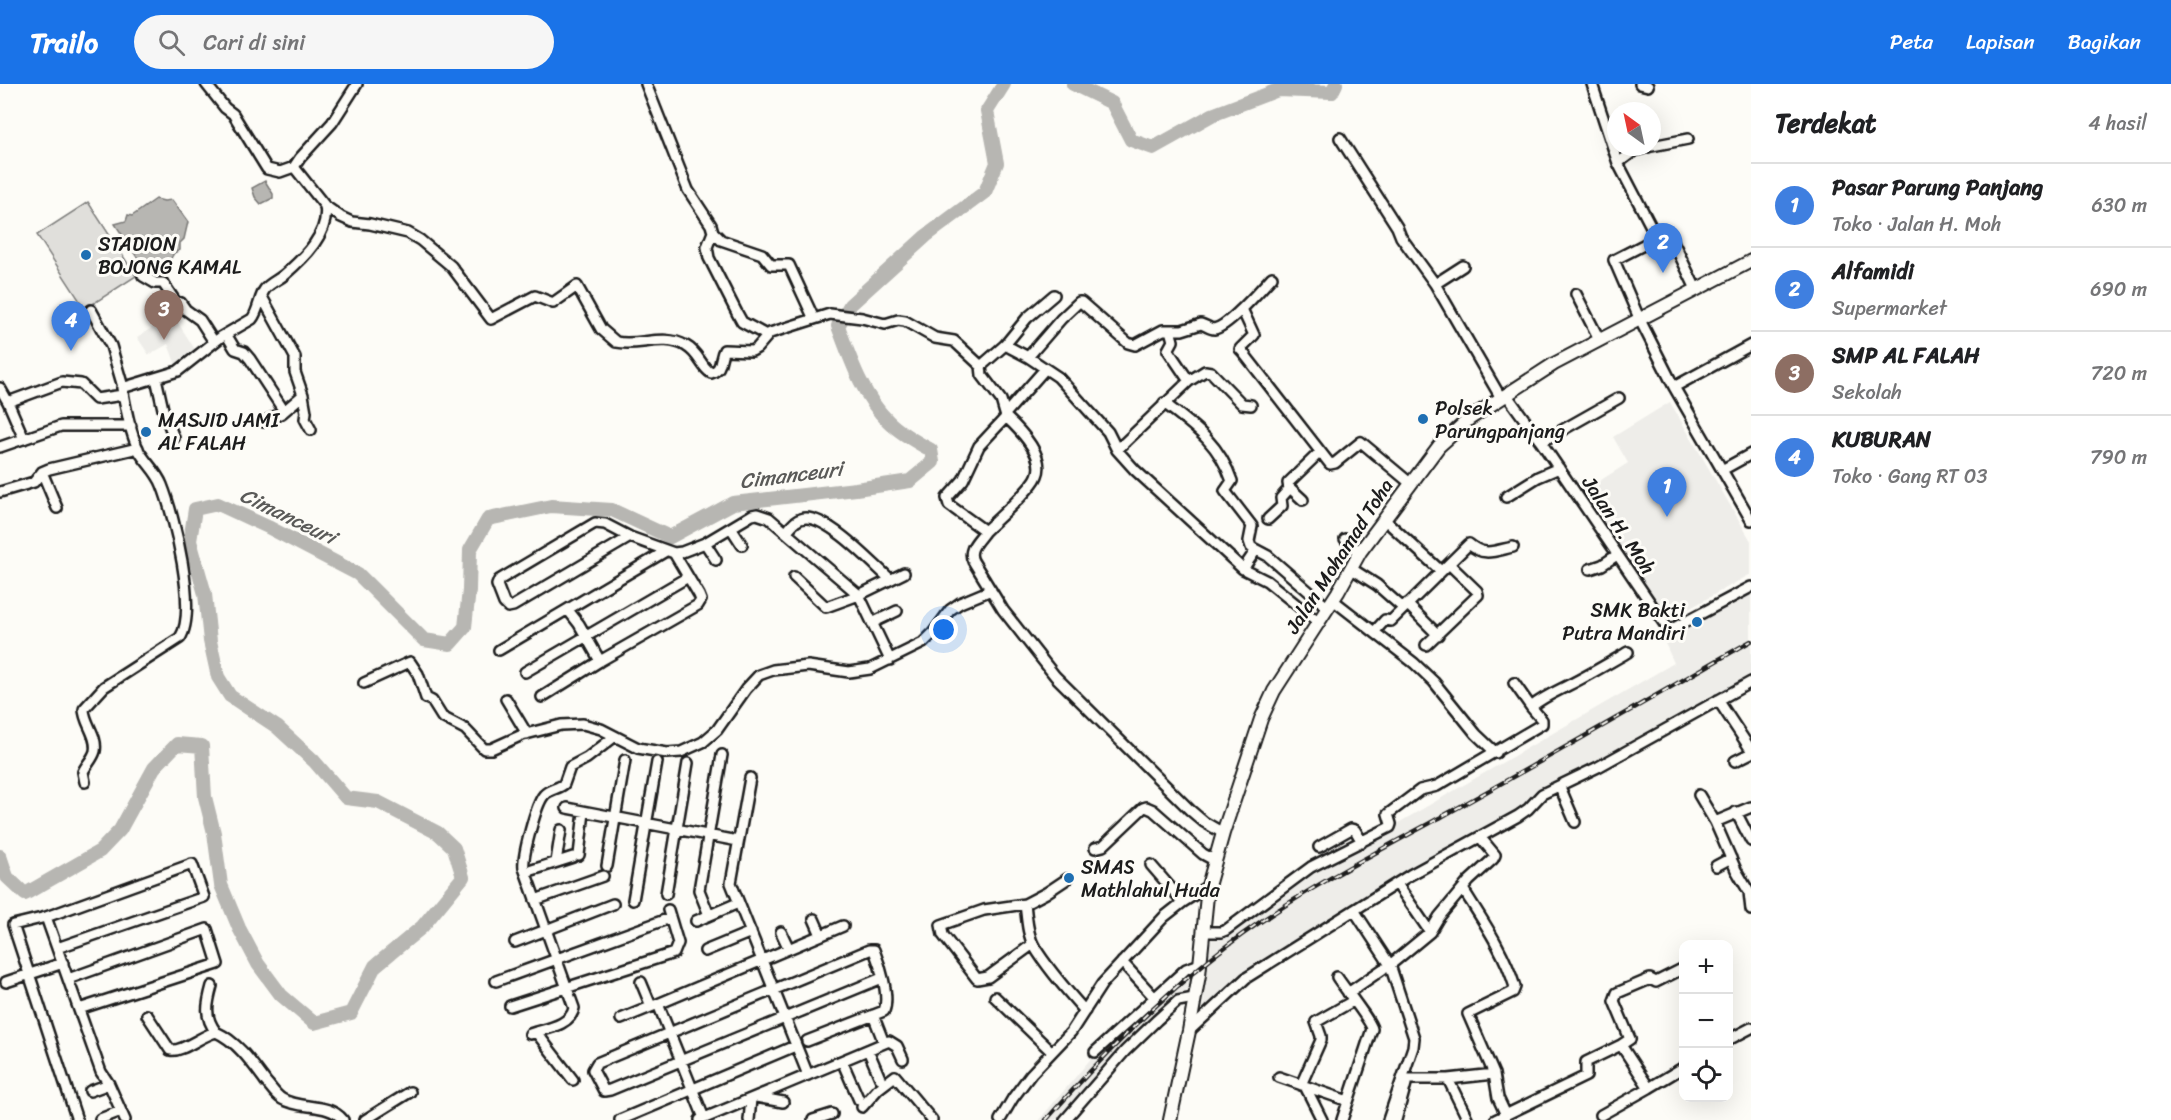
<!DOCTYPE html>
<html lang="id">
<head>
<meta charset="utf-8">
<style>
  body { margin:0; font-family:Sriracha,sans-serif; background:#f6f6f6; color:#202124 }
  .controls { position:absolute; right:18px; bottom:18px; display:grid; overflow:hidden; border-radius:12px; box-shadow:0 6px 24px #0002 }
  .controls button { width:54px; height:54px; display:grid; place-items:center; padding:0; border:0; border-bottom:2px solid #e0e0e0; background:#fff; color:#202124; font:30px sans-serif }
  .compass { position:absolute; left:1607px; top:18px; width:54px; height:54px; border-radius:50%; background:#fff; box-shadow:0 6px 24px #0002; rotate:327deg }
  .you { position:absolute; left:944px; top:546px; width:21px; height:21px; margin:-15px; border:4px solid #fff; border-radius:50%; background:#1a73e8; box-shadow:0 0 0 9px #1a73e833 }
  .badge { display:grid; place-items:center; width:39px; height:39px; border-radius:50%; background:#1a73e8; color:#fff; font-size:20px; font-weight:700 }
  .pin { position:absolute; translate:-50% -50px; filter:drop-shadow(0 2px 3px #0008) }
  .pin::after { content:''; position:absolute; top:32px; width:21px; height:18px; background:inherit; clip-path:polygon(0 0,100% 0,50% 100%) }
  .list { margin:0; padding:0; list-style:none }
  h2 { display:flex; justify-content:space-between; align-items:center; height:78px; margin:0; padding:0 24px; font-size:26px }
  h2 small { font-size:20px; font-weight:400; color:#757577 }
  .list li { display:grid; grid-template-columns:39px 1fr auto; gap:18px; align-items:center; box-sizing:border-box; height:84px; padding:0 24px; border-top:2px solid #e0e0e0 }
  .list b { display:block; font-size:22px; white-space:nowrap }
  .list p { margin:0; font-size:20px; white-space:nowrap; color:#757577 }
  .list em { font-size:20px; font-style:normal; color:#757577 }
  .icon { flex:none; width:33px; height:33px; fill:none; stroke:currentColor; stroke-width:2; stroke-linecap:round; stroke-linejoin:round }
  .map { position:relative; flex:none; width:1751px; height:1036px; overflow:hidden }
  header { display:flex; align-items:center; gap:36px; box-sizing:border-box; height:84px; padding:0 30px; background:#1a73e8; color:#fff }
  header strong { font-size:28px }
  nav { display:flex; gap:33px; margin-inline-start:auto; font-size:21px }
  .search { width:420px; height:54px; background:#f6f6f6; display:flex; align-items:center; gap:15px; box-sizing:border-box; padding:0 21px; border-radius:33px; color:#757577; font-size:22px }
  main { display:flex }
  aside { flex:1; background:#fff }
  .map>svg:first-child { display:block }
  .built { fill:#eeede9 }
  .green { fill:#e0dfdb; stroke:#7e7e7c; stroke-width:1.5 }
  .water { fill:#b7b6b2; stroke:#797876; stroke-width:1.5 }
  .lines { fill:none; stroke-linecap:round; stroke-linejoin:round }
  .river { stroke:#b7b6b2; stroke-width:14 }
  .minor-casing { stroke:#1c1c1c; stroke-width:14 }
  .major-casing { stroke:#1c1c1c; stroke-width:16 }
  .minor { stroke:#fdfcf7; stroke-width:9 }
  .major { stroke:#fdfcf7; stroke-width:12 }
  .rail-casing { stroke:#1c1c1c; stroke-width:4.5 }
  .rail { stroke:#fdfcf7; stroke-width:2; stroke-dasharray:7; stroke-linecap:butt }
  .poi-dot { fill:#1f6fb2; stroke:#fdfcf7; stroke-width:2 }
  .labels { text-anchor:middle; stroke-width:6; stroke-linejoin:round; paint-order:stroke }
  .poi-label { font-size:20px; fill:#1c1c1c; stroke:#fdfcf7; text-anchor:start }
  .street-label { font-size:20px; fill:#1c1c1c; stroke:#fdfcf7 }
  .water-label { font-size:21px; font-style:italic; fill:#5a5a58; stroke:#fdfcf7 }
</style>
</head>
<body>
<header>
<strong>Trailo</strong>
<div class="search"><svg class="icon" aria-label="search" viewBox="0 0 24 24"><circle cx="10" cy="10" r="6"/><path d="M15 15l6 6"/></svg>Cari di sini</div>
<nav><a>Peta</a><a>Lapisan</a><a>Bagikan</a></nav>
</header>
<main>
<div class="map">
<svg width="1751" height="1036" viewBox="0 0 1751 1036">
  <rect width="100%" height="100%" fill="#fdfcf7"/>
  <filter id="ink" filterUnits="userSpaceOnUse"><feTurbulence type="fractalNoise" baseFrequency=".0167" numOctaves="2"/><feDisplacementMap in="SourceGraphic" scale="12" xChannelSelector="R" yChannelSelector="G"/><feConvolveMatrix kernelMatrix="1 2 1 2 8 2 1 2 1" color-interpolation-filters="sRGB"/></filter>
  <g filter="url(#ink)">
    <path class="built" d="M 173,231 L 198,270 L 177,284 L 168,260 L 149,271 L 137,253 Z
      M 1670,318 L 1751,457 L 1751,490 L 1667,537 L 1582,408 L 1628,379 L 1613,353 Z
      M 1751,504 L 1751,599 L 1536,713 L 1527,726 L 1240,896 L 1208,927 L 1203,922 L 1206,889 L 1148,940 L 1057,1036 L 1039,1036 L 1089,977 L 1119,946 L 1196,876 L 1213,854 L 1224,854 L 1288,803 L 1674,579 L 1663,555 Z"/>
    <path class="green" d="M 88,118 L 136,192 L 85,225 L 37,151 Z"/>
    <path class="water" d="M 265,97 L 273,110 L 273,114 L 261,120 L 255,113 L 252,104 Z
      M 156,115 L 164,117 L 172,116 L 188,138 L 184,155 L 180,159 L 180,166 L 174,169 L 170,176 L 146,187 L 115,140 L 126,137 L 128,131 L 132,132 Z"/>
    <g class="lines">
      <path class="river" d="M 1073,0 L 1112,19 L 1131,56 L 1153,64 L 1212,31 L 1278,6 L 1332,8 L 1336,0
        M 0,772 L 7,793 L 25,810 L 100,767 L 120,746 L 154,684 L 177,660 L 202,662 L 205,713 L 214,749 L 221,801 L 239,844 L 258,880 L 281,911 L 314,939 L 351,929 L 375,882 L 422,843 L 463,793 L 454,764 L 438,749 L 378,718 L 346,714 L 314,677 L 277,643 L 230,612 L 218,593 L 210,557 L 205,510 L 190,457 L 195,425 L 218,420 L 268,443 L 358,490 L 424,556 L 450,560 L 465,543 L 469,506 L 470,466 L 488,435 L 551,422 L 612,426 L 670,453 L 733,419 L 856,405 L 910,397 L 933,378 L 931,366 C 916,358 900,349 888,337 C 863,313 850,274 838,242 L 850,221 L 926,152 L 985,108 L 997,79 L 987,27 L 1004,0"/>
      <defs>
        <path id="minor" d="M 206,0 L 225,24 L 233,30 L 267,85 L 280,88 L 294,83
          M 357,0 L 332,39 L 300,74 L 294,83 L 325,122 L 341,133 L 352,138 L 370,140 L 408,149 L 420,156 L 451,182 L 491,235 L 535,212 L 553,219 L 577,202 L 601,245 L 616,258 C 639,263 664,249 686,262 C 699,269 701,283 711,289 C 723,285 719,275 724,266 L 752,267 L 757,264 L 770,249 L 830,230 L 862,234 L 885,240 L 898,236 L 905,237 L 935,254 L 954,257 L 981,282 L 982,291 L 1001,316 L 1006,333 L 979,362 L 963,396 L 947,414 L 949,421 L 985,447 C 978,457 967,465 973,477 L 1003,526 L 1055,592 L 1190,726 L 1204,738 L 1223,749
          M 646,0 L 688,106 L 711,141 L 713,148 L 721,156 L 762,170 L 771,181 L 789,181 L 814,235
          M 1592,0 L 1618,79 L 1657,154
          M 1640,0 L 1648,2
          M 1340,54 L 1397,143 L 1401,153 L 1435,200 L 1501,314
          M 1652,62 L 1688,55
          M 1618,79 L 1634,67 L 1648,63
          M 713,148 L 707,163 L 709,174 L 737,229 L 742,238 L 766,251
          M 143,192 L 155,199 L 163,199 L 175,217 L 181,219 L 186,226 L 200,236 L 214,258
          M 1435,200 L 1463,182
          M 1696,205 L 1670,151 L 1657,154 L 1614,176 L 1639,234 L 1674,303 L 1751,436
          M 1576,210 L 1599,255
          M 262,213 L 295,273 L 295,288 L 303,311 L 306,328 L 305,335 L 311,346
          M 1242,225 L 1254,251 L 1240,265 L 1242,267 L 1330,380 L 1335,379 L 1361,358 L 1410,399
          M 91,226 L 111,262 L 123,303
          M 1170,246 L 1173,257 L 1168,266 L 1189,297 L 1205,287 L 1211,288 L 1242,320 L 1251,321
          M 226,250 L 235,265 L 244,268 L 250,275 L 284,327
          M 1005,261 L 1027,234 L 1054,211
          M 1028,273 L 1061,235 L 1079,218 L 1081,218 L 1128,259 L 1135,261 L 1163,246 L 1182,246 L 1201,240 C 1205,241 1210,245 1214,245 C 1228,243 1262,204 1272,193
          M 981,282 L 1005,261 L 1028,273 L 1058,293 L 1108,348 L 1117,366 L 1135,386 L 1243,485 L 1267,497 L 1318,538
          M 156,294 L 163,325 L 174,354
          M 1674,303 L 1751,261
          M 0,304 L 8,318 L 62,298 L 81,300 L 96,315 L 123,311
          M 1506,310 L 1541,358 L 1668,545 L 1672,545 L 1751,503
          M 8,318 L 24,355
          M 1164,319 C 1194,342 1219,359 1232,397 L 1225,407 L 1252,442 L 1249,457 L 1251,463 L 1268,472 L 1328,524
          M 1006,329 L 1045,285
          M 264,338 L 282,329 L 303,311
          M 1541,358 L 1619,314
          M 0,363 L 61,342 L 131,342
          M 1117,366 L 1189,297
          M 1722,386 L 1751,370
          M 42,388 L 57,424
          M 1289,403 L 1303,416
          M 0,408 L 34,398 L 42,388 L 49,385 L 138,364
          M 1506,413 L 1538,393 L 1559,384
          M 1268,435 L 1282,422 L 1281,414 L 1289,405 L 1288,399 L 1320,368
          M 1385,436 L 1441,487
          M 731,444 L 742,461
          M 787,447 C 792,441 797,434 806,434 C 830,434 872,479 890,495
          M 985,447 C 996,436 1032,405 1037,392 C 1046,372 1019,345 1006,333
          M 630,453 L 513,522 L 508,523 L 504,519 L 497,501 L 499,496 L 595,439 L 605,440 L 630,453 L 674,469 L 682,468 L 705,459 L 752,431 L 757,430 L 769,434 L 859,511 L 890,576
          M 1345,455 L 1360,468
          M 705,459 L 716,476
          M 1243,485 L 1256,466
          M 1352,485 L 1377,501 L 1403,524
          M 1590,485 L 1602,481 L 1617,471
          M 794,493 L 826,523 L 859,511 L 904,489
          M 1333,516 L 1414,579 L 1434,598 L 1476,650 L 1496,669
          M 1407,520 L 1438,551
          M 568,526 L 579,540 L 600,577 L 698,521 L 701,516 L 699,511 L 674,469
          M 872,539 L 897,527
          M 1375,547 L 1385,536 L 1391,537 L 1393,535 L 1469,460 C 1484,473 1494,467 1513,463
          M 1426,561 L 1478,511 L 1477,507 L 1449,480
          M 499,566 L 666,467
          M 525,588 L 688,493
          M 364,599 L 410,578 L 418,590 L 426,614 L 432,617 L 442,633 L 465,645 L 484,665 L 491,665 L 522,651 L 561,641 L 583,640 L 601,645 L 638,664 L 667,669 L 681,668 L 703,658 L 717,646 L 746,605 L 759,591 L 773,586 L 808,582 L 849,588 L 870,585 L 923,559 L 933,549 L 950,526 L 960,519 L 991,506
          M 1514,599 L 1531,623
          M 542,613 L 600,577
          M 506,615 L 527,650
          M 1718,616 L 1751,666
          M 1735,677 L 1751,669
          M 750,694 L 731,799 L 808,991
          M 85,698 L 83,688 C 86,681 93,675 95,667 C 98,652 84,639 84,625 L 104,603 L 180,554 C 198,527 174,431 162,401 C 157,388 146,379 139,367 C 130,348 126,325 122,304 L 178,287 L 221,253 L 252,235 C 259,226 259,213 265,205 C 270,199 278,196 284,191 C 304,174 330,149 325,122
          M 1560,703 L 1575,738
          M 1699,711 L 1715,738 L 1736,786 L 1749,808 L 1751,826
          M 567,724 L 738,757
          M 1736,728 L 1751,757
          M 1715,738 L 1751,723
          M 1319,763 L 1351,745 L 1355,746 L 1362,758
          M 1095,764 L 1103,762 L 1143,724 L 1146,723 L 1153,726 L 1203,770 L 1214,776
          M 579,771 L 584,728
          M 556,778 L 561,746
          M 1151,781 L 1183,818
          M 607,782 L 625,676
          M 1716,782 L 1731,774
          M 526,788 L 573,773
          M 1397,800 L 1430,848
          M 1463,805 C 1483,837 1504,867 1515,903 L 1513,908 L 1468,930 L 1494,990 L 1498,1014 L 1506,1031
          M 666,810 L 688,679
          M 535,816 L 603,792
          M 633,816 L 657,678
          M 1025,820 C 1027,834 1027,850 1034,862 C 1047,884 1068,908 1085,927
          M 1354,826 L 1390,881 L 1414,954 L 1413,963 L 1388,1036
          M 709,831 L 699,806 L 722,671
          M 46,833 L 101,988 L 109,1000 L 125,1036
          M 814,835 L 821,851
          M 696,837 L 738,819
          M 781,848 L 789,865
          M 1204,848 L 1221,848 L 1226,846 L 1311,783 L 1390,743 L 1391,740 L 1388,730 L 1420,706 L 1437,702 L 1542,640 L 1542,636 L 1531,623 C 1543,613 1555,608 1569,601 C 1589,591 1609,579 1628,568
          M 515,858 L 613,820
          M 1033,860 L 988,893 L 977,895 L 943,851 L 941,841 L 984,826 L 1025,820 L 1046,809 L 1067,795
          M 57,864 L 204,813 L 192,780 L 46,833 L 13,841 L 77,1036
          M 705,867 L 751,848
          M 1122,878 L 1154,913
          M 1390,881 L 1430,848 L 1439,833 L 1469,797 L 1493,775 L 1495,771 L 1480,753
          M 1337,893 C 1344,904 1371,937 1372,945 L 1342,1036
          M 68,895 L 207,845 L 218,880 L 79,925
          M 496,897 L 670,834
          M 6,898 L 63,879
          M 641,898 L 651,922
          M 212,902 C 207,920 204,933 216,948
          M 1348,909 L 1383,885
          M 995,913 L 1052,968
          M 510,922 L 674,869 L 678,859 L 668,826
          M 147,931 L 170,966 C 182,969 202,951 216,948 C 238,958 252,979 266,998 C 271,1003 275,1011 282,1015 C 301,1026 329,1018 343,1036
          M 873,931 L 884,959
          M 621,935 L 658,920
          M 1189,947 L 1246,894 L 1410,791 L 1518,732 L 1528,725 L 1542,710 L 1598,683 L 1751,598
          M 536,948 C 550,944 571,940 574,924 L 524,784 C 522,773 536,720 544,711 C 549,705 558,705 564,700 L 570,683 L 587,674 L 614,653
          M 530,950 L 536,948 L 573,996
          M 1728,956 L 1751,944
          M 807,957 L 884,927 C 890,912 880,881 874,866 L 869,866 L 597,979 L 593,986 L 604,1007 L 610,1006 L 882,894
          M 1621,961 L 1630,955 L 1614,917 L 1617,909 L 1650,895 L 1656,898 L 1684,884
          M 868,966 L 880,994
          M 1095,968 L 1186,885 L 1200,880
          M 842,977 L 859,1016
          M 1279,993 L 1348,1017
          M 1402,995 L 1448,995 L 1494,990
          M 1448,995 L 1468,1036
          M 1301,1001 L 1321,956 L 1321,952 L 1316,938 L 1353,917
          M 1306,1004 L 1322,1036
          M 90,1007 L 109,1000
          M 756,1013 L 783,1018
          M 862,1023 L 878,1005 L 895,992 L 932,1036
          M 1601,1031 L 1649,1004
          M 704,1034 L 658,920 L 843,842
          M 100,1035 L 121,1027
          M 365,1036 L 410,1008
          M 620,1036 L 795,962
          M 700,1036 L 889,957 L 897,962 L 903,975
          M 749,1036 L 751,1015
          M 813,1036 L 832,1030
          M 1000,1036 L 1013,1014 L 1031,990 L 1071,948 L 1102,900 L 1164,833 L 1183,818 L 1208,802
          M 1065,1036 L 1125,967 L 1157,936 L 1178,917 L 1194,914
          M 1396,1036 L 1406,1000
          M 1495,1036 L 1586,992 L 1586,978 L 1621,961 L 1649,1004 L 1684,983"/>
        <path id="major" d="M 1170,1036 L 1189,947 L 1199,891 L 1208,802 L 1223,749 L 1261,635 L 1274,607 L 1338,508 L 1360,468 L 1439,362 L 1469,335 L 1554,280 L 1751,177"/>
      </defs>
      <use href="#minor" class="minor-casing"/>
      <use href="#major" class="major-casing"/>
      <use href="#minor" class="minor"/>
      <use href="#major" class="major"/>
      <defs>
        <path id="rail" d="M 1046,1036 C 1097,978 1151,922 1211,874 C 1281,818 1365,774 1443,732 C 1546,675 1648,616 1751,557"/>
      </defs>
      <use href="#rail" class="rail-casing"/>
      <use href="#rail" class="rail"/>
    </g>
  </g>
  <g class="poi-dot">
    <circle cx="86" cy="171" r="6"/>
    <circle cx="1423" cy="335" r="6"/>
    <circle cx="146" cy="348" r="6"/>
    <circle cx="1697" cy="538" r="6"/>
    <circle cx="1069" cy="794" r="6"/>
  </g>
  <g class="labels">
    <g class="poi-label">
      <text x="98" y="167">STADION<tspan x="98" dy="23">BOJONG KAMAL</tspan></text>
      <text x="1435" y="331">Polsek<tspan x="1435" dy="23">Parungpanjang</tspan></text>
      <text x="158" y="343">MASJID JAMI<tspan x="158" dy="23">AL FALAH</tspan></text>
      <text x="1685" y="533" text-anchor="end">SMK Bakti<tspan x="1685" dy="23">Putra Mandiri</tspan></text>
      <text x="1081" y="790">SMAS<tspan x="1081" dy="23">Mathlahul Huda</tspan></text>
    </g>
    <g class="street-label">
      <text transform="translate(1619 441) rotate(56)" y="7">Jalan H. Moh</text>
      <text transform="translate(1339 472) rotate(-57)" y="7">Jalan Mohamad Toha</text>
    </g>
    <g class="water-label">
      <text transform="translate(791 391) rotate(-7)" y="7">Cimanceuri</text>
      <text transform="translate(288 432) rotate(26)" y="7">Cimanceuri</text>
    </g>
  </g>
</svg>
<div class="controls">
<button>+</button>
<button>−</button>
<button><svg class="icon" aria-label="locate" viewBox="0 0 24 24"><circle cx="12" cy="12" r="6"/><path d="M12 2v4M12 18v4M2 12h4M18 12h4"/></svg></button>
</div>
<svg class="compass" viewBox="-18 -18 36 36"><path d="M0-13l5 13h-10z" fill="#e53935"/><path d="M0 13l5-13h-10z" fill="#757577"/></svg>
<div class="you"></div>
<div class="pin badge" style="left:1667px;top:433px;background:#3f7fe0">1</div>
<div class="pin badge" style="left:1663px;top:189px;background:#3f7fe0">2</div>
<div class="pin badge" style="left:164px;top:256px;background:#8d6e63">3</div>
<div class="pin badge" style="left:71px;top:267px;background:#3f7fe0">4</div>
</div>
<aside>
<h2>Terdekat<small>4 hasil</small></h2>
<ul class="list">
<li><span class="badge" style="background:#3f7fe0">1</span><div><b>Pasar Parung Panjang</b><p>Toko · Jalan H. Moh</p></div><em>630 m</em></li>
<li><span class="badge" style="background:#3f7fe0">2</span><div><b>Alfamidi</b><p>Supermarket</p></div><em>690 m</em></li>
<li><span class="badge" style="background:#8d6e63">3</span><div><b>SMP AL FALAH</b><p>Sekolah</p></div><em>720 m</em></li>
<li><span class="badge" style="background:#3f7fe0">4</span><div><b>KUBURAN</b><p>Toko · Gang RT 03</p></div><em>790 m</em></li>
</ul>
</aside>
</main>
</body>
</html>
